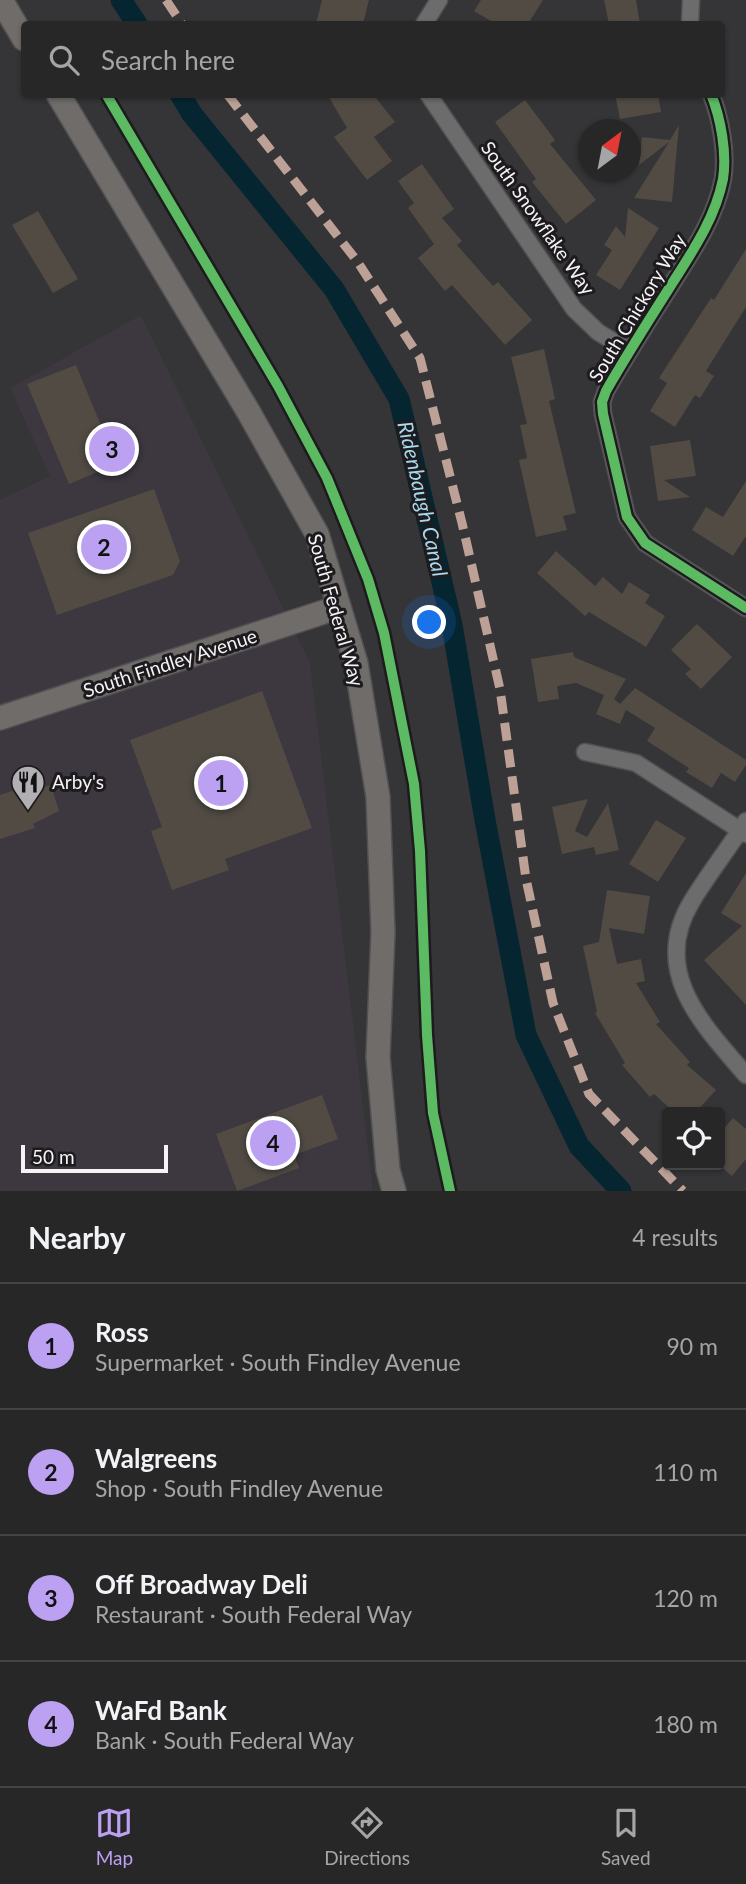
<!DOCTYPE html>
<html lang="en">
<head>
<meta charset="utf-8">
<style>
  body { margin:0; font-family:Lato,sans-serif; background:#302f30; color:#f1f3f6 }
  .controls { position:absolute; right:21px; bottom:21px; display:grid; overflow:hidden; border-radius:7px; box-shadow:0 2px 5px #0004 }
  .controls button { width:63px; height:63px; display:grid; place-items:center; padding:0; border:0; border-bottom:2px solid #444445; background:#282728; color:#f1f3f6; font:35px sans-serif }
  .compass { position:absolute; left:578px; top:119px; width:63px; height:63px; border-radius:50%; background:#282728; box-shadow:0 2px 5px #0004; rotate:32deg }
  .scale { position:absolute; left:21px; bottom:18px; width:147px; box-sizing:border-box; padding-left:7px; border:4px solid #f5f3f6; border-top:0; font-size:19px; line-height:24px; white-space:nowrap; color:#f5f3f6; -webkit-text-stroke:5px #1d1b1d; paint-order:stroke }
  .you { position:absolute; left:430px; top:623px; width:24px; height:24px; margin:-18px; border:5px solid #fff; border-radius:50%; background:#1a73e8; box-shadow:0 0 0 10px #1a73e833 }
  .badge { display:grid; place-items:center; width:46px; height:46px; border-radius:50%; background:#bca0f2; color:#111; font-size:23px; font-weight:700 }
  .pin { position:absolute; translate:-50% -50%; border:4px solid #fff; box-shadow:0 2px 7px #0006 }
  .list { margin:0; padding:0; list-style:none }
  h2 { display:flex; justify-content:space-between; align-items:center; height:91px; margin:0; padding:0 28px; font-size:30px }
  h2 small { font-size:23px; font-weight:400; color:#a5a5a8 }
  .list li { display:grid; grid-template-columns:46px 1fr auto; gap:21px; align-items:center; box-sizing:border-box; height:126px; padding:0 28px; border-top:2px solid #444445 }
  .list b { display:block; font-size:26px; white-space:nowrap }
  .list p { margin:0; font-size:23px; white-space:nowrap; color:#a5a5a8 }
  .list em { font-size:23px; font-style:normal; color:#a5a5a8 }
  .icon { flex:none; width:38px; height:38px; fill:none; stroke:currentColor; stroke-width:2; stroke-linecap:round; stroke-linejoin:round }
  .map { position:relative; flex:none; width:746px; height:1191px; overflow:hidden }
  .search { position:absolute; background:#282728; box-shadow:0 2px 5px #0004; left:21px; right:21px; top:21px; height:77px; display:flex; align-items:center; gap:18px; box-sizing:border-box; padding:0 24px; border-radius:7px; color:#a5a5a8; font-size:26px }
  .sheet { height:595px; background:#282728 }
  nav { display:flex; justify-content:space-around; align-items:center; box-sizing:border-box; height:98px; border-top:2px solid #444445; background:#282728; font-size:19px; color:#a5a5a8 }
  nav a { display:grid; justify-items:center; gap:4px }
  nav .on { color:#bca0f2 }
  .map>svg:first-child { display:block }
  .built { fill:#3d3740 }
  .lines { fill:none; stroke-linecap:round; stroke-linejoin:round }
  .canal { stroke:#052531; stroke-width:21 }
  .building { fill:#514b44 }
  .street-casing { stroke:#515052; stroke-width:19 }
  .secondary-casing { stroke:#515052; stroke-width:26 }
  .street { stroke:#6d6c6d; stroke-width:16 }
  .secondary { stroke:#6f6c69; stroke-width:23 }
  .quiet { stroke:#bda197; stroke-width:9; stroke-dasharray:18 9; stroke-linecap:butt }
  .cycleway-casing { stroke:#1d1b1d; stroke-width:15 }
  .cycleway { stroke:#5cba63; stroke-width:10 }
  .labels { text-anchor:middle; stroke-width:6; stroke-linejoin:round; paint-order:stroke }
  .street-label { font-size:19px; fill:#f5f3f6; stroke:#1d1b1d }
  .poi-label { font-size:19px; fill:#f5f3f6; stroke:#1d1b1d; text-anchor:start }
  .water-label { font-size:21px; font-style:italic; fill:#a7daf0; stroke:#1d1b1d }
</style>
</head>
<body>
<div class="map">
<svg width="746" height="1191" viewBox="0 0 746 1191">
  <rect width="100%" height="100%" fill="#353436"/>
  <path class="built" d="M 141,315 L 310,663 L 373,1191 L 0,1191 L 0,500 L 50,476 L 10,388 Z"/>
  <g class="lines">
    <path class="canal" d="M 121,0 L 137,24
      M 180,94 L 192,114 L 334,289 L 399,399 L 452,625 L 485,820 L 526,1035 L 579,1146 L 621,1191"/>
  </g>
  <path class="building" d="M 322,0 L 369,0 L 363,24 L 316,24 Z
    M 481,0 L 543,0 L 528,24 L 496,24 L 474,11 Z
    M 604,0 L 636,0 L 640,24 L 609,24 Z
    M 327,94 L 373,94 L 395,122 L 374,137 L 392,161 L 367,180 L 334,137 L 347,128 Z
    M 615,94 L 658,94 L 661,112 L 620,119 Z
    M 525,100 L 555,140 L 550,144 L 596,200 L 566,224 L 532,182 L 536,179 L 495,122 Z
    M 679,125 L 672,202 L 634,198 L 669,142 L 639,165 L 642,137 L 670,140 Z
    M 422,164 L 454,209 L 442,218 L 462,241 L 457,245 L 493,286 L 498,282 L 532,320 L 505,345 L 452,285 L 445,291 L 418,258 L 434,244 L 408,208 L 414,203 L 398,181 Z
    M 628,208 L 659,228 L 620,290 L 596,275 L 612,250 L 604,245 L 616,226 L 625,237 Z
    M 38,211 L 78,279 L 53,293 L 12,225 Z
    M 746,249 L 746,307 L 706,371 L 714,376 L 700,398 L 695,395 L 675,427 L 650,411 L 667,383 L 659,378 L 711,298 L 714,300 Z
    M 544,349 L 555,399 L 549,401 L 576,513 L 563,516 L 567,530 L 536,537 L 519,460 L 527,458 L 520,425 L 527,424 L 511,357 Z
    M 76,365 L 117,464 L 69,484 L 27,384 Z
    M 690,440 L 696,476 L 664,480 L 690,497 L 658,501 L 650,446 Z
    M 746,481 L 746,536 L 733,556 L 692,530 L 706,507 L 723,517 Z
    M 154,489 L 180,561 L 173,575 L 57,615 L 28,533 Z
    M 556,551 L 595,586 L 603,577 L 622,594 L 629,582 L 650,595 L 645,603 L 665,616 L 646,647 L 589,612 L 585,616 L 537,573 Z
    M 697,624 L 732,657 L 701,689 L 685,674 L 691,669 L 671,650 Z
    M 573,652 L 574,657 L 626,679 L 614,699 L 620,704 L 635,688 L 746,760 L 746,765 L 735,782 L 721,773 L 712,788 L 686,772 L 689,768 L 647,741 L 655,728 L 626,710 L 620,724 L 596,714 L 604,695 L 576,683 L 557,686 L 559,699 L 538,702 L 531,659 Z
    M 262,691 L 312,828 L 225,859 L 229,870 L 172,890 L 151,831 L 162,827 L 130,740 Z
    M 51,785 L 59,811 L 33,824 L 35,828 L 0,839 L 0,795 L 21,788 L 23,792 Z
    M 588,799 L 575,831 L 587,837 L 608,803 L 619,850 L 596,855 L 594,847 L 562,854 L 552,807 Z
    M 656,820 L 686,838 L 658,882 L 629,864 Z
    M 746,873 L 746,1005 L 704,960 L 742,926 L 721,913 Z
    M 607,890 L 650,896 L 644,934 L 609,928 L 617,964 L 641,959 L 645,981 L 636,983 L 660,1022 L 656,1024 L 690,1062 L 687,1065 L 716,1090 L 696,1112 L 674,1112 L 654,1094 L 650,1097 L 622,1065 L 625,1063 L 595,1013 L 597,1012 L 583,946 L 599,942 Z
    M 322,1095 L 338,1139 L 294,1155 L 299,1168 L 237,1191 L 216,1134 Z
    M 733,1118 L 746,1129 L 746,1159 L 732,1176 L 720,1166 L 720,1133 Z"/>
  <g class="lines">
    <defs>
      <path id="street" d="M 424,24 L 439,0
        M 690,24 L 691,0
        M 428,94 L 574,309 L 598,332 L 629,351
        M 711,94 C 721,119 727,153 723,179 C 715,220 690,255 668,290 C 647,323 626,356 606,391 L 602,402 L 603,414 L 627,517 L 645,543 L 746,608
        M 585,752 L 636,763 L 746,834
        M 746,821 C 729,848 709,873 692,901 C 649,971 703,1025 746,1075"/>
      <path id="secondary" d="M 1,0 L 24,39
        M 58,94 L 248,411 L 317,534 L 356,663 L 378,797 L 383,932 L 378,1057 L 388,1170 L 394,1191
        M 0,718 L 339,607"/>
    </defs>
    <use href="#street" class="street-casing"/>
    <use href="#secondary" class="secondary-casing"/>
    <use href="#street" class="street"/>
    <use href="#secondary" class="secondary"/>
    <path class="quiet" d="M 166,0 L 182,24
      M 227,94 L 357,261 L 420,358 L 462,523 L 500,689 L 526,879 L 553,1003 L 589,1094 L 683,1191"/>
    <defs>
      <path id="cycleway" d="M 106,94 L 278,386 L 327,478 L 368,579 L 384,633 L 414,784 L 420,851 L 427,1035 L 433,1113 L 450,1191
        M 711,94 C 721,119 727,153 723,179 C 715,220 690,255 668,290 C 647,323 626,356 606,391 L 602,402 L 603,414 L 627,517 L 645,543 L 746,608"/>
    </defs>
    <use href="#cycleway" class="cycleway-casing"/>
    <use href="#cycleway" class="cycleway"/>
  </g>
  <defs>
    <symbol id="restaurant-pin" viewBox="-11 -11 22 30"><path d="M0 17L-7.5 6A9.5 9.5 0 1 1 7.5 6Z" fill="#b2b0b3" stroke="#1d1b1d"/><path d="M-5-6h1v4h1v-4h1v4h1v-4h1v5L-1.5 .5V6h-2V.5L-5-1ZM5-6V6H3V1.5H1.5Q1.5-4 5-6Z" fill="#111"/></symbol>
  </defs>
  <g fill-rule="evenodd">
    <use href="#restaurant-pin" x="9" y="763" width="38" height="52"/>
  </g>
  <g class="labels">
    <g class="street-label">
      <text transform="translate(538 218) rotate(55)" y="7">South Snowflake Way</text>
      <text transform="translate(637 308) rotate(-59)" y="7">South Chickory Way</text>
      <text transform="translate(336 610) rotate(74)" y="7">South Federal Way</text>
      <text transform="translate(170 663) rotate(-18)" y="7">South Findley Avenue</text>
    </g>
    <g class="poi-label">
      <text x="52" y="789">Arby's</text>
    </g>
    <g class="water-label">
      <text transform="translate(422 499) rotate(77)" y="7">Ridenbaugh Canal</text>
    </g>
  </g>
</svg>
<div class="controls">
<button><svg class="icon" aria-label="locate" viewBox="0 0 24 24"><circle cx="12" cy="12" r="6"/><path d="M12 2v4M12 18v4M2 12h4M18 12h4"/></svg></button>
</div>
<svg class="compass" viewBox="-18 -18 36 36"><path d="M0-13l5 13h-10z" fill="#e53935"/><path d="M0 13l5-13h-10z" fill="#a5a5a8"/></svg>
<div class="scale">50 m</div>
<div class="you"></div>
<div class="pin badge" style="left:221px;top:783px">1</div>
<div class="pin badge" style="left:104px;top:547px">2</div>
<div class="pin badge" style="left:112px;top:449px">3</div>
<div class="pin badge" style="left:273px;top:1143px">4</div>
<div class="search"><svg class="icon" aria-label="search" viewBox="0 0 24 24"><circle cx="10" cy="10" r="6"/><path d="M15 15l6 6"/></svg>Search here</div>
</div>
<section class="sheet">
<h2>Nearby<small>4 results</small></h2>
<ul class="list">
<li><span class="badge">1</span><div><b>Ross</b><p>Supermarket · South Findley Avenue</p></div><em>90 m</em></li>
<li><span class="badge">2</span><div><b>Walgreens</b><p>Shop · South Findley Avenue</p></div><em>110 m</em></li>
<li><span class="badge">3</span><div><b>Off Broadway Deli</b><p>Restaurant · South Federal Way</p></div><em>120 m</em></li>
<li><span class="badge">4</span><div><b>WaFd Bank</b><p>Bank · South Federal Way</p></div><em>180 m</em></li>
</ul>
</section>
<nav>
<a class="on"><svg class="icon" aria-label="map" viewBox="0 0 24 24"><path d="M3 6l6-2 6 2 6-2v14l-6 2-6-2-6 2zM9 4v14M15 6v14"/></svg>Map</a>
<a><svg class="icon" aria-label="directions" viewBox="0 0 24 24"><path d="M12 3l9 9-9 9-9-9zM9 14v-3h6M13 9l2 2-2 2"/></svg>Directions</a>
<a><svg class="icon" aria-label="saved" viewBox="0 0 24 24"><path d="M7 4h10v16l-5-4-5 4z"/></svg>Saved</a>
</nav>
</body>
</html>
